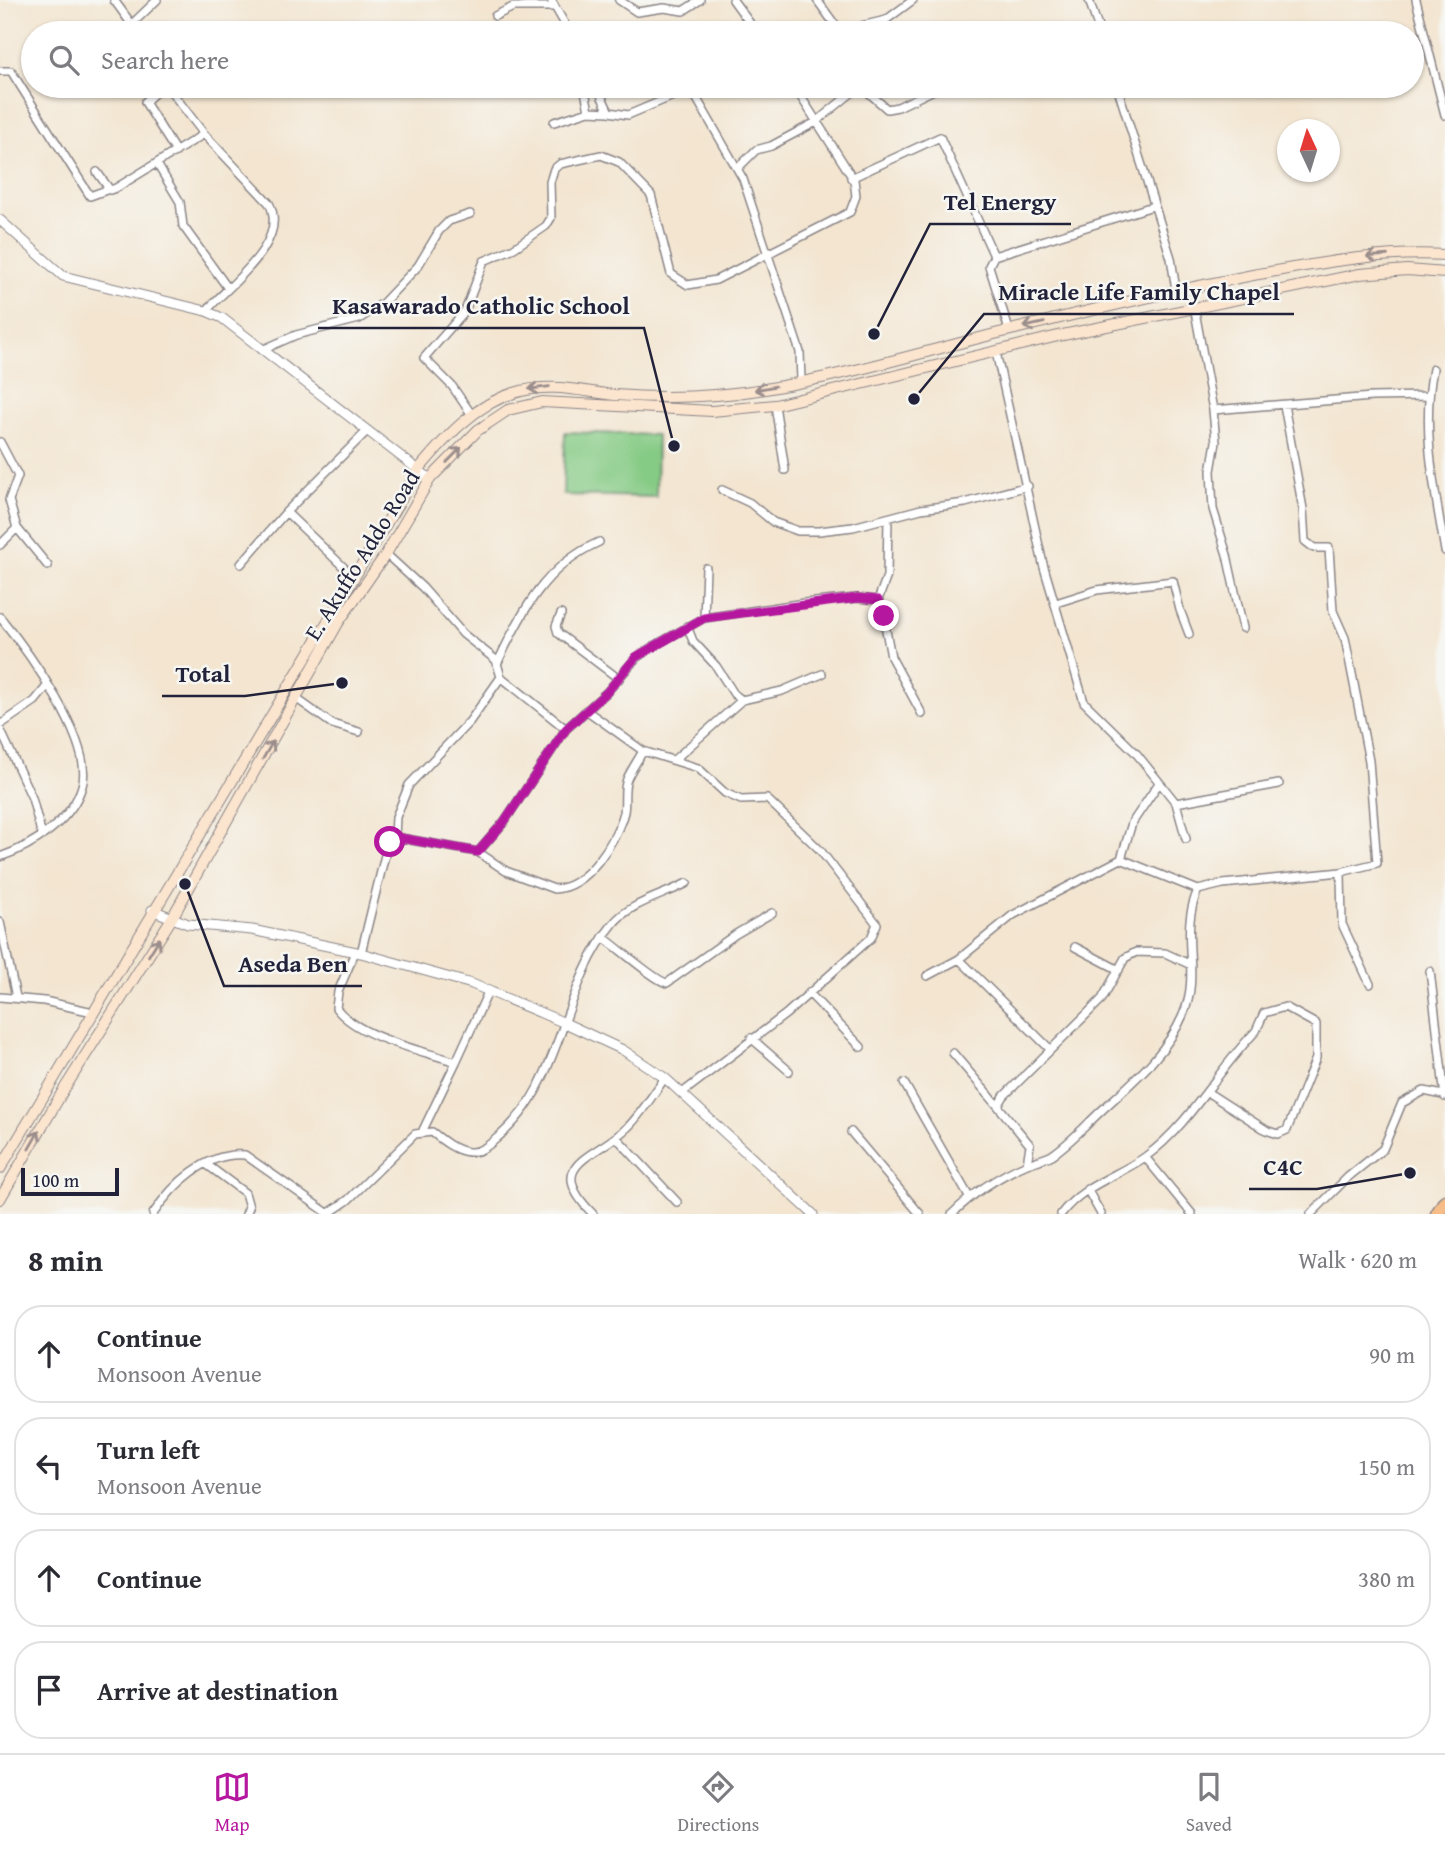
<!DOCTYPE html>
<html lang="en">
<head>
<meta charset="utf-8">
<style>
  body { margin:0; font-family:"Gentium Book Plus",serif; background:#f7f7f7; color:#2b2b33 }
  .compass { position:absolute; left:1277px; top:119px; width:63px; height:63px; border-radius:50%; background:#fff; box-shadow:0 2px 5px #0004; rotate:356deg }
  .scale { position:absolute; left:21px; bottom:18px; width:98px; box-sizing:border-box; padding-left:7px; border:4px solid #22223b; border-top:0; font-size:19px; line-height:24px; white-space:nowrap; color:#22223b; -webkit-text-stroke:5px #f6f6f2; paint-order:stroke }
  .stop { position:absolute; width:21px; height:21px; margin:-16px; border:5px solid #b5179e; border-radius:50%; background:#fff }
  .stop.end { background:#b5179e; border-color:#fff; box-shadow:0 2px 7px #0008 }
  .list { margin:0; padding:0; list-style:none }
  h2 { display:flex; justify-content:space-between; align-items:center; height:91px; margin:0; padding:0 28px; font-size:30px }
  h2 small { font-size:23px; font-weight:400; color:#7c7c81 }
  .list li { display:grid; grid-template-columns:46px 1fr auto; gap:21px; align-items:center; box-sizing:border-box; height:98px; margin:0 14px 14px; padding:0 14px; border:2px solid #e1e1e2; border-radius:28px }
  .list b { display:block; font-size:26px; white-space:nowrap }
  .list p { margin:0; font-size:23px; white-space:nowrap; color:#7c7c81 }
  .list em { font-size:23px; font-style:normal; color:#7c7c81 }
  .icon { flex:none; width:38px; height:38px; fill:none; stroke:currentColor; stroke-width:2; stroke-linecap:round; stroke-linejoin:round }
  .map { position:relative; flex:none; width:1445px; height:1214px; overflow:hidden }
  .search { position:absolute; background:#fff; box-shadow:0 2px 5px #0004; left:21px; right:21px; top:21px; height:77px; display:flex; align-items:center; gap:18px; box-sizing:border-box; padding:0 24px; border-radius:38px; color:#7c7c81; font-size:26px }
  .sheet { height:539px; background:#fff }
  nav { display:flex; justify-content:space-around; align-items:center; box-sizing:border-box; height:98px; border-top:2px solid #e1e1e2; background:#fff; font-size:19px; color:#7c7c81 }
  nav a { display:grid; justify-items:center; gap:4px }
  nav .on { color:#b5179e }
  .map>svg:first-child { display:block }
  .green { fill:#86cb85; stroke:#547660; stroke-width:2 }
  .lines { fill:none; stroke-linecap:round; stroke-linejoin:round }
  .minor-casing { stroke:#8a8486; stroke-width:10 }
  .tertiary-casing { stroke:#8a8486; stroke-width:11 }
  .secondary-casing { stroke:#8a8486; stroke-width:12 }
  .trunk-casing { stroke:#8a8486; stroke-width:15 }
  .minor { stroke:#fff; stroke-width:7 }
  .tertiary { stroke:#fff; stroke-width:9 }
  .secondary { stroke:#fce5cf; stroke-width:10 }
  .trunk { stroke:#f7bd88; stroke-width:12 }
  .oneway { stroke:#9a8d8c }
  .route { stroke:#b5179e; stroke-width:9 }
  .labels { text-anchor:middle; stroke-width:5; stroke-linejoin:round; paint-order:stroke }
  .street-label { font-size:23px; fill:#22223b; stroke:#f6f6f2 }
  .leader { fill:none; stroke:#22223b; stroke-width:2.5 }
  .callout-dot { fill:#22223b; stroke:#f6f6f2; stroke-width:2.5 }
  .callout-label { font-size:24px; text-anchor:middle; font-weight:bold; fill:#22223b; stroke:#f6f6f2; stroke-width:5; stroke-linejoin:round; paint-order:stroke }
</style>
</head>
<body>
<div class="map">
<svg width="1445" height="1214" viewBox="0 0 1445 1214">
  <rect width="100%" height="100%" fill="#f6f6f2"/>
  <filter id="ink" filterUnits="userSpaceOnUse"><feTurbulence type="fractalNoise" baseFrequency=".0143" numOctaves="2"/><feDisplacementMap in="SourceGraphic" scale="14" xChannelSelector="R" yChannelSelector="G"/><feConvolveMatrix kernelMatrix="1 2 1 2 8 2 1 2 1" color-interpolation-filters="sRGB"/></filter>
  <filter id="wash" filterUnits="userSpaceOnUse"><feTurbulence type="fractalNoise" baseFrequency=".00686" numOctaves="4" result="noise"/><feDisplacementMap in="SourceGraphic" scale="28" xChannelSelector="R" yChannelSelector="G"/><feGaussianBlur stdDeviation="1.57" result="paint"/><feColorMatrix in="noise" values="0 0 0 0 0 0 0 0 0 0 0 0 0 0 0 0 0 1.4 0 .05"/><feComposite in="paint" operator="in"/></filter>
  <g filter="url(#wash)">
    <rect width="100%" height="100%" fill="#f3e5d0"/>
    <path class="green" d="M 565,432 L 657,435 L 656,497 L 563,495 Z"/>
  </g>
  <g filter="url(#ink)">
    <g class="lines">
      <defs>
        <path id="minor" d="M 114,0 L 138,33
          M 551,0 L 570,33
          M 619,0 L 637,12 L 664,8 L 683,11 L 700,0
          M 733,0 L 757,33
          M 817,0 L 841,33
          M 1089,0 L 1100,33
          M 1416,0 L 1445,115
          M 495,16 L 513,7 L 555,7
          M 133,23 L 157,0
          M 857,33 L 861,26 L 886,20 L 913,0
          M 1085,33 L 1099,30
          M 0,71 L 11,71 L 90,196 L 109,189
          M 162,86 L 145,102 L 176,152
          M 167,86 L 204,134 L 269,203 C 290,242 230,284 206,311
          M 584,86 L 589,111
          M 586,86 L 599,91 L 609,112 L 628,115 L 685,91 L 693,92 L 743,179 L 800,352 L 801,381
          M 861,86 L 887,109 L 898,107 L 942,86
          M 1117,86 L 1171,258 L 1176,290
          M 554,122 L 589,111 L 609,112
          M 157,164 L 180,202 L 183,226 L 227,287
          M 738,168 L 756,150 L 771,146 L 816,122 L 860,86
          M 97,172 L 110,190 L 116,188 L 204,134
          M 851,178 L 940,137 L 994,256
          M 1194,306 L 1213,410 L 1216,442 L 1211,471 L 1213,509 L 1227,555 L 1243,628
          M 1009,330 L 989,266 L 994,256 L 1153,206
          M 262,350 L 296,335 L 359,319 L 383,303 L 418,266 L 439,231 L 449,221 L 470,214
          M 996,352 L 1043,564 L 1084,702 L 1136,753 L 1176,803 L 1279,784
          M 1433,369 C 1421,429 1435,491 1445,551
          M 775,405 L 785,470
          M 1213,410 L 1372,397 L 1428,396
          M 472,415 L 452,386 L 424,358 L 465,311 L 484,261 L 514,248 L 546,226 L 551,218 L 550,182 L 554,169 L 560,164 L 601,155 L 619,162 L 651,195 L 671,274 L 688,285 L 716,280 L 850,212 L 856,196 L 854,180 L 794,86
          M 0,442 L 18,476 L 9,500 L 17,528 L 48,566
          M 722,490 L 750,503 L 773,522 L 798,531 L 819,531 L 853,527 L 921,509 L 965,503 L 1028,486
          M 286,512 L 354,577
          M 0,545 L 17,528
          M 386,554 L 423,588 L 463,634 L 496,660 L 501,677
          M 241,564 L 286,512 L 366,432
          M 878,600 L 887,576 L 888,518
          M 1056,603 L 1097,590 L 1173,581 L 1180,610 L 1189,634
          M 561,614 L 556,626 L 558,633 L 619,679
          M 0,617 C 27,650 95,743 82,786 C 72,821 32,846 0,857
          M 704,618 L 706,568
          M 687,626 L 693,641 L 716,666 L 734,694 L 742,700
          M 498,662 C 522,611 545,566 599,542
          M 501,677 L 566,729
          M 297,699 L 332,724 L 359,732
          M 586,710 L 643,751 L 698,768 L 725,793 L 741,800 L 767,799 L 820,850 L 877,924 L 871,938 L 786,1014 L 682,1093
          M 0,725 L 35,701 L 48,685
          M 0,729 L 32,798 L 42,836
          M 675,759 L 742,700 L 782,691 L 822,674
          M 1159,783 L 1132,823 L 1121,859 L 1198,890 L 1223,884 L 1341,872 L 1377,863 L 1369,761 L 1345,638 L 1333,611 L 1329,548 L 1314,548 L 1305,541 L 1303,509 L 1284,405
          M 1176,803 L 1186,839
          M 395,837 L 478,852
          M 478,852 L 504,822 L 566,729 L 607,692 L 636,658 L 652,647 L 704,618 L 804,603 L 857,598 L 878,600 L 882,609 L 891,657 L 922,714
          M 478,852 L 506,871 L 554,889 C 587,888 617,840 624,812 C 626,801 623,789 627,779 C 631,770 638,760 643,751
          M 1341,872 L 1342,924 L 1370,984
          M 0,922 L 16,997
          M 603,937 C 616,946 657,982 667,983 L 736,934 L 772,913
          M 1075,947 L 1119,970
          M 355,952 L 338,992 L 336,1008 C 359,1038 421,1050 456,1062 L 489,990
          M 361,953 L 386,851 L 395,837 L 396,817 L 409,785 L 470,721 L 501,677
          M 959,959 L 1050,1049
          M 1430,971 L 1445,1097
          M 927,976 L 959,959 L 1013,915 L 1121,859
          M 809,993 L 861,1047
          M 0,997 L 44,1001 L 93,1012
          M 751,1038 L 789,1071
          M 953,1053 L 998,1106
          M 904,1083 L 969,1197
          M 423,1130 L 456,1062
          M 851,1132 L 920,1214
          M 616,1137 L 677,1202
          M 1145,1157 L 1192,1214
          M 206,1164 L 245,1193 L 249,1207 L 246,1214
          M 1027,1164 L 1030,1145 L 998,1106 L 1004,1096 L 1102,999 L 1125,958 L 1136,952 L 1165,953 L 1191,965
          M 1087,1189 L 1101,1214
          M 329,1213 L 348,1200 L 415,1134 L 432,1132 C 442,1140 455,1151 469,1152 C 480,1153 489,1145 497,1138 C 564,1084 560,988 613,924 C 629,903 665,895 687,883
          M 153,1214 C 172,1185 207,1151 245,1155 L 329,1214
          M 593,1214 C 542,1163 595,1159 628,1127 C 642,1113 653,1094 665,1078
          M 952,1214 C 973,1193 999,1176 1027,1164 C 1035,1161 1045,1159 1052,1155 C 1070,1143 1085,1126 1100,1112 C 1131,1083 1166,1055 1183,1015 C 1202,973 1178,933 1198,890
          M 1061,1214 C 1083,1185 1116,1177 1145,1157 C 1191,1124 1217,1070 1256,1031 L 1264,1013 L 1285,1007 L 1316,1024 L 1316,1058 L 1287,1130 L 1278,1134 L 1266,1130 L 1207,1092
          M 1311,1214 L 1348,1177 L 1383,1149 L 1402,1103 L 1424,1091 L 1443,1095"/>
        <path id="tertiary" d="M 0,220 L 63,276 L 206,311 L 222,318 L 430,479
          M 152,910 L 188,924 L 252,930 L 361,953 L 472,984 L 565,1023 L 623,1050 L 665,1078 L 813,1214"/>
        <path id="secondary" d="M 0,1169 L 419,469 C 445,438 474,405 514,393 C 550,382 579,391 615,395 C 665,399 716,397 765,389 C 849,375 929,350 1011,330 C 1091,310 1172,291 1253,275 C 1317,264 1380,251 1445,255
          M 0,1199 L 63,1091 L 172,918 L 338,623 L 386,554 L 430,479 L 478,430 L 508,410 L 542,402 L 712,411 L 775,405 L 1058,336 L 1360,274 L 1407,270 L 1445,273"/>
        <path id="trunk" d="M 1437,1214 L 1445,1201"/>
      </defs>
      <use href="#minor" class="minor-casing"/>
      <use href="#tertiary" class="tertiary-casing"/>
      <use href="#secondary" class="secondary-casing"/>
      <use href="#trunk" class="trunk-casing"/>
      <use href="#minor" class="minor"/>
      <use href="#tertiary" class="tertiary"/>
      <use href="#secondary" class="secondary"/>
      <use href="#trunk" class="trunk"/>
    </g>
    <defs><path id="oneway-shaft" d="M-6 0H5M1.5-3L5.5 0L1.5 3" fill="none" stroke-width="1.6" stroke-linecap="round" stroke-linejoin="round" transform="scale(1.75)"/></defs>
    <g class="oneway">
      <use href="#oneway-shaft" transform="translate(1377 256) rotate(176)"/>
      <use href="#oneway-shaft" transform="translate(1034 325) rotate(167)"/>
      <use href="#oneway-shaft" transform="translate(539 388) rotate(172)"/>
      <use href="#oneway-shaft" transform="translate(765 388) rotate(170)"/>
      <use href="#oneway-shaft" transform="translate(454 455) rotate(-46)"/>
      <use href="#oneway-shaft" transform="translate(268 750) rotate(-60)"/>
      <use href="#oneway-shaft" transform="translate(154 947) rotate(-58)"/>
      <use href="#oneway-shaft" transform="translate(34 1140) rotate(-60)"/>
    </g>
  </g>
  <g class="lines" filter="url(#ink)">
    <path class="route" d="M 390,842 L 395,837 L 478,852 L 504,822 L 566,729 L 607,692 L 636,657 L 704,618 L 858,598 L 878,600 L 884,616"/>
  </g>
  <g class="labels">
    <g class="street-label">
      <text transform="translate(362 555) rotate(-58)" y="8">E. Akuffo Addo Road</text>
    </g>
  </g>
  <path class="leader" d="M874 334L930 224H1071M914 399L984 314H1294M674 446L644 328H318M342 683L245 696H162M185 884L224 986H362M1410 1173L1317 1189H1249"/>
  <g class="callout-dot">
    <circle cx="874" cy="334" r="7"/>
    <circle cx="914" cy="399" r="7"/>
    <circle cx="674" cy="446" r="7"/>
    <circle cx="342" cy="683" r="7"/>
    <circle cx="185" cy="884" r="7"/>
    <circle cx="1410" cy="1173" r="7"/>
  </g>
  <g class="callout-label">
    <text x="1000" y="210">Tel Energy</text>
    <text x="1139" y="300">Miracle Life Family Chapel</text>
    <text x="481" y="314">Kasawarado Catholic School</text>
    <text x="203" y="682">Total</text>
    <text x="293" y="972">Aseda Ben</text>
    <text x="1283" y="1175">C4C</text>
  </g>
</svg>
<svg class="compass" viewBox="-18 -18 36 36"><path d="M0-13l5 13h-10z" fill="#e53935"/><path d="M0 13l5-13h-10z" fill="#7c7c81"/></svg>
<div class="scale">100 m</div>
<div class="stop" style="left:390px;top:842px"></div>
<div class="stop end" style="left:884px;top:616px"></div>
<div class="search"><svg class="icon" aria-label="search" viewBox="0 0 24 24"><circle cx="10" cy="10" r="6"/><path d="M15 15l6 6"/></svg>Search here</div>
</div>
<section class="sheet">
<h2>8 min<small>Walk · 620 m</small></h2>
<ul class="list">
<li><svg class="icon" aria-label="ahead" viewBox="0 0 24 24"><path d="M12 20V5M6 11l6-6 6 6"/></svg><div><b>Continue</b><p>Monsoon Avenue</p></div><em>90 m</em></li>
<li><svg class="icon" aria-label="left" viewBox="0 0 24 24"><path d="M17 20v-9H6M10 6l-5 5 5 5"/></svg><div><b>Turn left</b><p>Monsoon Avenue</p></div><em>150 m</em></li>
<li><svg class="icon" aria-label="ahead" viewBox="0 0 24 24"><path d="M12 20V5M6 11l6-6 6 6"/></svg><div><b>Continue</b></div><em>380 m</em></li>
<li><svg class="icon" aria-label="arrive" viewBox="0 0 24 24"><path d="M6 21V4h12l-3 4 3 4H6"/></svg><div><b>Arrive at destination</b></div></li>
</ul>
</section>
<nav>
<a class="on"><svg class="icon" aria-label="map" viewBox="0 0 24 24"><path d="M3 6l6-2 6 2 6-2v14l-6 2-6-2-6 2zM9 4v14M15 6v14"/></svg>Map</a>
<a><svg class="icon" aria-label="directions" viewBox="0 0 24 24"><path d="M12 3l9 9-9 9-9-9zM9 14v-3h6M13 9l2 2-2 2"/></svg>Directions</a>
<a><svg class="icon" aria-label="saved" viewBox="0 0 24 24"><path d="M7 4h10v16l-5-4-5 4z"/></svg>Saved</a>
</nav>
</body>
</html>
